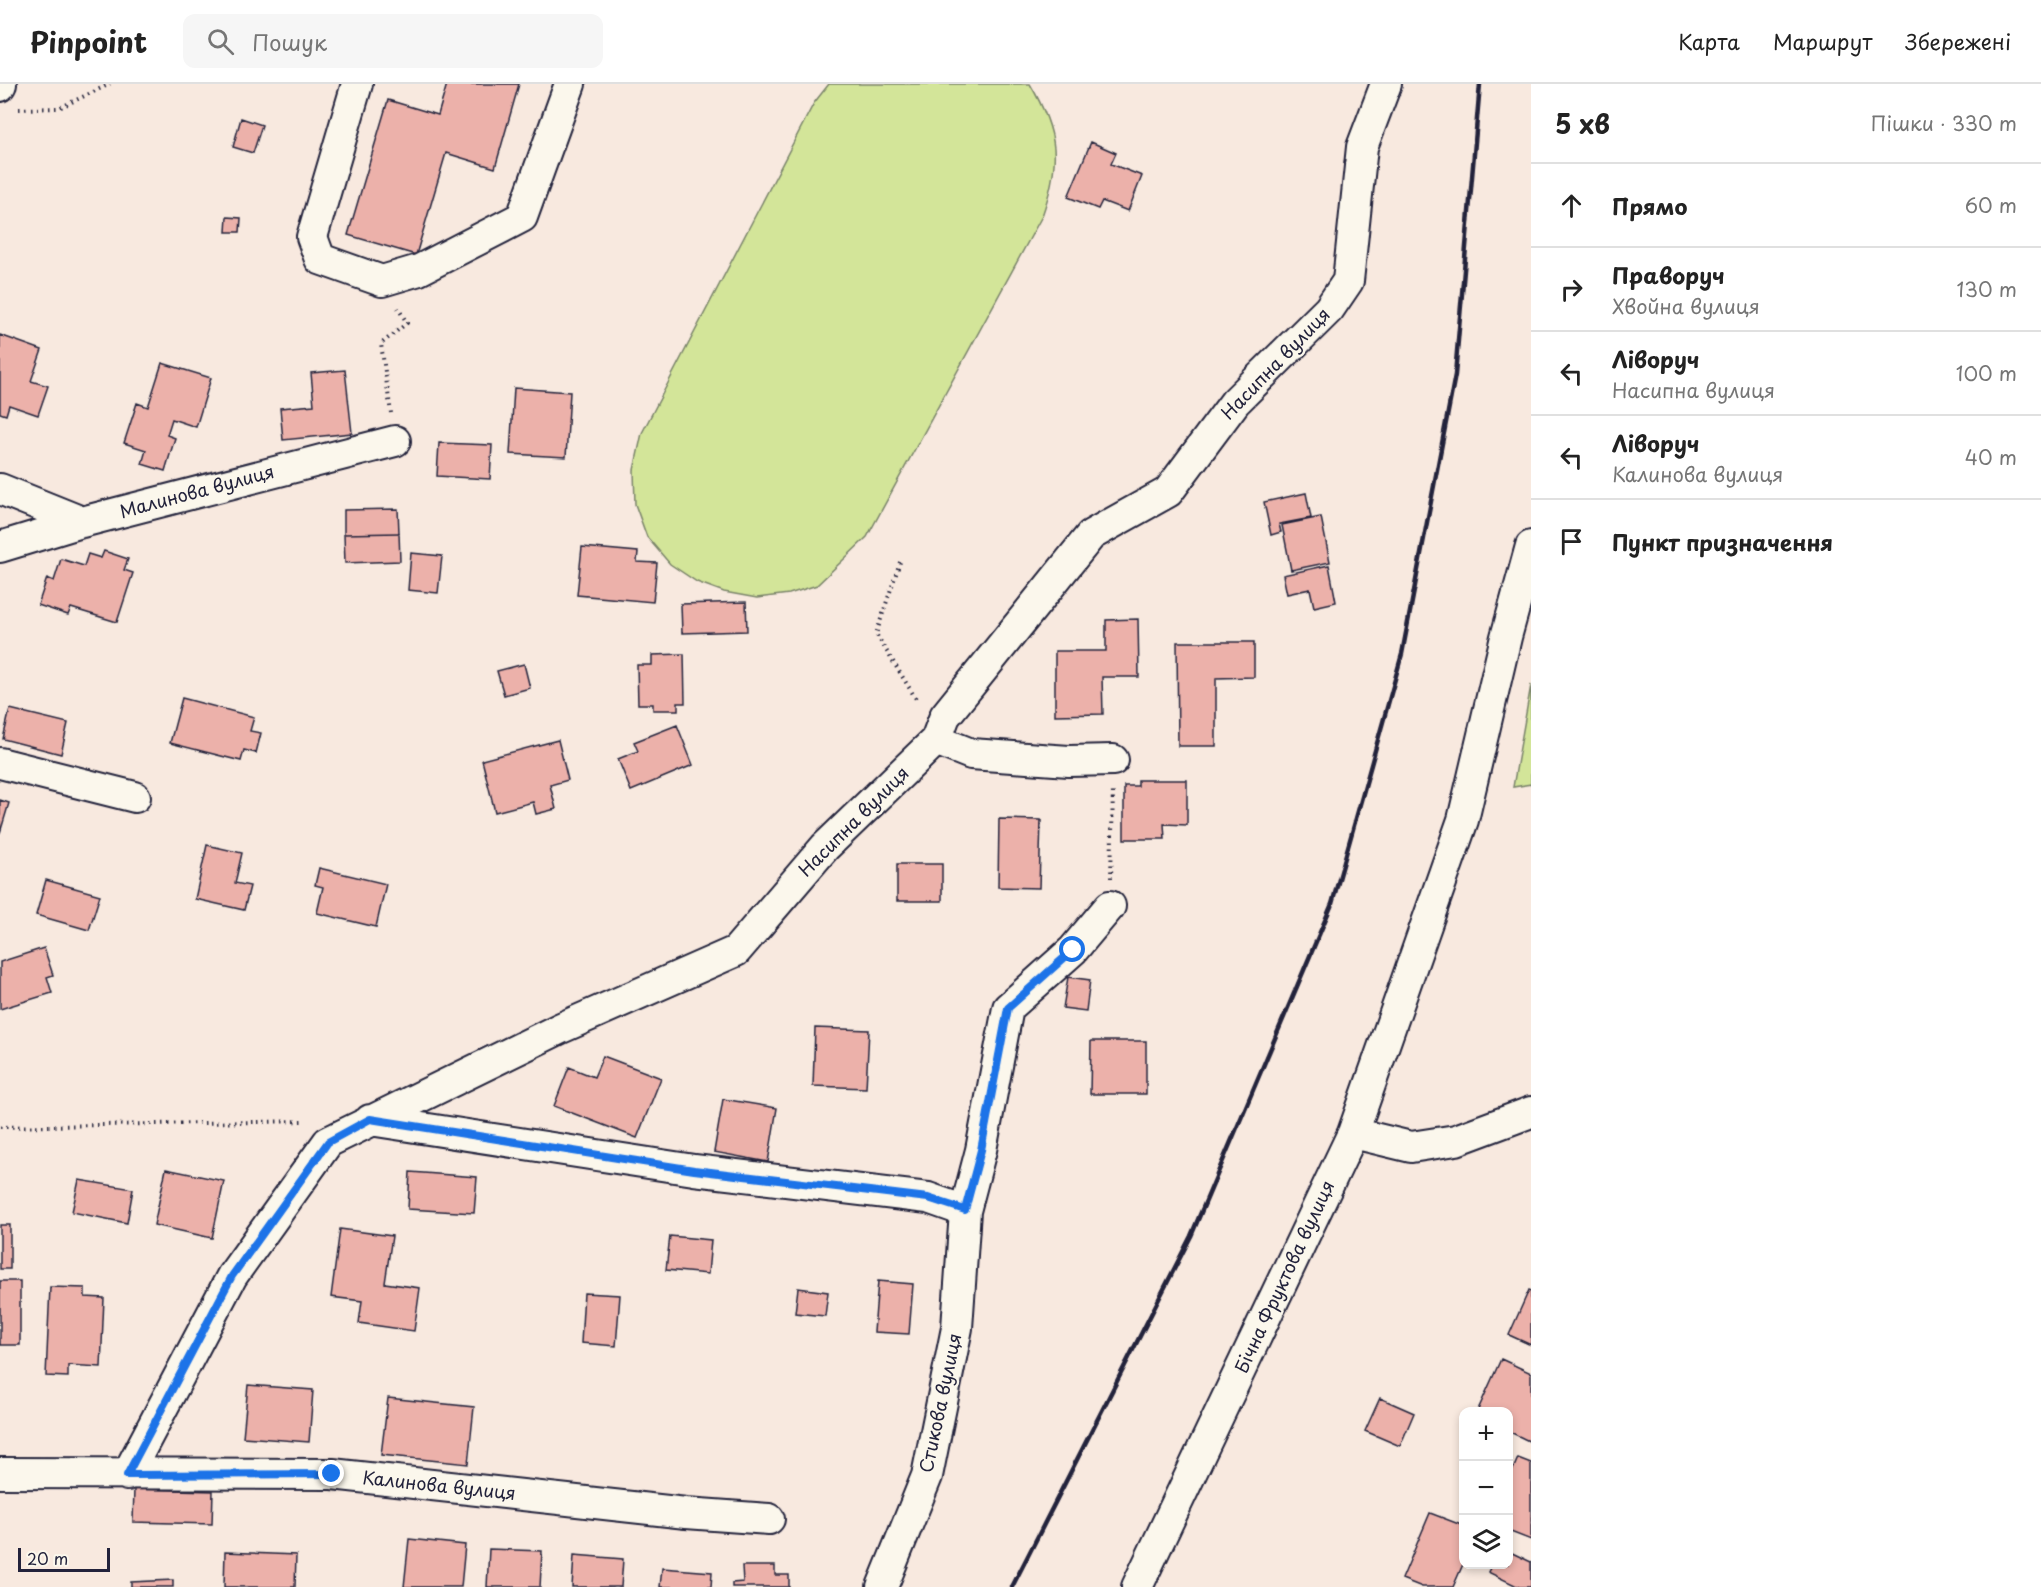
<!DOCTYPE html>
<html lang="uk">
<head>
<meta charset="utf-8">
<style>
  body { margin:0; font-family:"Playpen Sans",sans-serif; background:#f6f6f6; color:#222 }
  .controls { position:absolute; right:18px; bottom:18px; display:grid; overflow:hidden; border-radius:12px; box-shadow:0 3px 9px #0003 }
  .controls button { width:54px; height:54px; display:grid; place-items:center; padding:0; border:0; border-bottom:2px solid #e0e0e0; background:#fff; color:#222; font:30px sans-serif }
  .scale { position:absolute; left:18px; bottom:15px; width:92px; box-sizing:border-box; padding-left:6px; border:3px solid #22223b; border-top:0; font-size:16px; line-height:21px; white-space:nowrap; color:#22223b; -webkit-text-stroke:4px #fbf7ec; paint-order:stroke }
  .stop { position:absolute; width:18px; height:18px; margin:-14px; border:4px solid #1a73e8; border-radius:50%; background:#fff }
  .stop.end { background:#1a73e8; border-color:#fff; box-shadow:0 2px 6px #0008 }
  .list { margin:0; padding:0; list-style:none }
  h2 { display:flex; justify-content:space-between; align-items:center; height:78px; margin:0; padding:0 24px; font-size:26px }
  h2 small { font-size:20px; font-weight:400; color:#767676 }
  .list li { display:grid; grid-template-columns:39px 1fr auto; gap:18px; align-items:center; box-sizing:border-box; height:84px; padding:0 24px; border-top:2px solid #e0e0e0 }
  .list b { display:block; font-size:22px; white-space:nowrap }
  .list p { margin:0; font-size:20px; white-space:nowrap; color:#767676 }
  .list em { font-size:20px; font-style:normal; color:#767676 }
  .icon { flex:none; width:33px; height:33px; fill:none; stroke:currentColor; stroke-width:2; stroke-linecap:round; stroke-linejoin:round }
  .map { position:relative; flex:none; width:1531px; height:1503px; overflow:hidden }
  header { display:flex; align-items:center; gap:36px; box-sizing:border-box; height:84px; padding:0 30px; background:#fff; border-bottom:2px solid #e0e0e0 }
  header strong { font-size:28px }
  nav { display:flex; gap:33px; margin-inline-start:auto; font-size:21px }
  .search { width:420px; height:54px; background:#f6f6f6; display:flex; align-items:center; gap:15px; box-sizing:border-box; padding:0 21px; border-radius:12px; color:#767676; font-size:22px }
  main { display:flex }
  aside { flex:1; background:#fff }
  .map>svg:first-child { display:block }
  .green { fill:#d3e599; stroke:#7a846a; stroke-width:1.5 }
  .building { fill:#ecb1aa; stroke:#22223b; stroke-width:1.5 }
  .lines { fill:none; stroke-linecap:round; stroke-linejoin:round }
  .minor-casing { stroke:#22223b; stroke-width:34 }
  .path { stroke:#22223b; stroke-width:4; stroke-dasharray:1.5 4.5; stroke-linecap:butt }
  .minor { stroke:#fbf7ec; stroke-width:30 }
  .rail { stroke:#22223b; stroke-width:4.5 }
  .route { stroke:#1a73e8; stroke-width:8 }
  .labels { text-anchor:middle; stroke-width:4.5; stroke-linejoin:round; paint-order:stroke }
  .street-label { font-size:18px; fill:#22223b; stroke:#fbf7ec }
</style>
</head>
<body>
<header>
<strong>Pinpoint</strong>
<div class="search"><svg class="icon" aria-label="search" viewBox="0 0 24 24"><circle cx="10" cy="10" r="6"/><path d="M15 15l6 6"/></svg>Пошук</div>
<nav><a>Карта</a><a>Маршрут</a><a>Збережені</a></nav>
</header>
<main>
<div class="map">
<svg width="1531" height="1503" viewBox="0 0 1531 1503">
  <rect width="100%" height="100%" fill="#f8e9df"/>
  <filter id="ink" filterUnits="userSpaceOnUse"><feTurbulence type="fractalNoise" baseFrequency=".0167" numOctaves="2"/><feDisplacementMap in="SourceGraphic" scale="12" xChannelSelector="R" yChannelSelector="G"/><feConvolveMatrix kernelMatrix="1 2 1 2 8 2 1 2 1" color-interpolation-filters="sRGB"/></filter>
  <g filter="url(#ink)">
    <path class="green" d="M 829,0 L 1030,0 C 1059,49 1061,78 1042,132 L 867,453 L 817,501 L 789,510 L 757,514 L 724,508 L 697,498 L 670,480 L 647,453 L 635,420 L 634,386 L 642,349 L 814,19 Z
      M 1531,601 L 1531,700 L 1513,703 Z"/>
    <path class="building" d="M 447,0 L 519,0 L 495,84 L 446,69 L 416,171 L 348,151 L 388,16 L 438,31 Z
      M 241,34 L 262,41 L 253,69 L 233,63 Z
      M 1091,58 L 1116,69 L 1111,80 L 1142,92 L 1128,127 L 1102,117 L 1098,125 L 1068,113 Z
      M 227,133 L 241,134 L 240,148 L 226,148 Z
      M 0,251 L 42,266 L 31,297 L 48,302 L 38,331 L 9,321 L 6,331 L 0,329 Z
      M 162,279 L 211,294 L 196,343 L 172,335 L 167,351 L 175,354 L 165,387 L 142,380 L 146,366 L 124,359 L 137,319 L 148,323 Z
      M 345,286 L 352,349 L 283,356 L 280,324 L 314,321 L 311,289 Z
      M 514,304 L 570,308 L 566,373 L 510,370 Z
      M 439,359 L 492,361 L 490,395 L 437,392 Z
      M 1306,409 L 1311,434 L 1279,440 L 1281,448 L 1271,451 L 1264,418 Z
      M 398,425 L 399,449 L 344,450 L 344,426 Z
      M 1321,433 L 1330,478 L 1291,486 L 1282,441 Z
      M 399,449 L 400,477 L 345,479 L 344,450 Z
      M 582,463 L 638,468 L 637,478 L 657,479 L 653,518 L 577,511 Z
      M 104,467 L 128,475 L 124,486 L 133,489 L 117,538 L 71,524 L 68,531 L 38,521 L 47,494 L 54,497 L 61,475 L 84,482 L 88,470 L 101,474 Z
      M 411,469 L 442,472 L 438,509 L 408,506 Z
      M 1329,481 L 1336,518 L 1314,523 L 1310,505 L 1287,510 L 1283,491 Z
      M 746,518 L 747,547 L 682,549 L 681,520 Z
      M 1138,535 L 1139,593 L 1102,593 L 1103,630 L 1055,631 L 1055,567 L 1106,567 L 1106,536 Z
      M 1177,558 L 1254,558 L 1254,593 L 1216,594 L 1216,662 L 1178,662 Z
      M 684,570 L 685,619 L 678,619 L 678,626 L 653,626 L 653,620 L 638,620 L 637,581 L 652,581 L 652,571 Z
      M 524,580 L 530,604 L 504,611 L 497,587 Z
      M 182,614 L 254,633 L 250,647 L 261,649 L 256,669 L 244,666 L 241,677 L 170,659 Z
      M 10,625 L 68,639 L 61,670 L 3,655 Z
      M 677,641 L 693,681 L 631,707 L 618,675 L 638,667 L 634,658 Z
      M 558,656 L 568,696 L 550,701 L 556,725 L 536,730 L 533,718 L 495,728 L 482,676 Z
      M 1138,696 L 1187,696 L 1187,741 L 1164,740 L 1165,755 L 1124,755 L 1124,702 L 1138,702 Z
      M 0,716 L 9,719 L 0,749 Z
      M 999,735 L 1041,736 L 1039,804 L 998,803 Z
      M 207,761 L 242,769 L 235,799 L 250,802 L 244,826 L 195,815 Z
      M 897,780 L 942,780 L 942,817 L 897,817 Z
      M 319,784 L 386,800 L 376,843 L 317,829 L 323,803 L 315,801 Z
      M 46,796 L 100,811 L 89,846 L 36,831 Z
      M 44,864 L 53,891 L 47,893 L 52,909 L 0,925 L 0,878 Z
      M 1068,893 L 1090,896 L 1086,927 L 1063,924 Z
      M 815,944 L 869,946 L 866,1004 L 813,1002 Z
      M 1091,957 L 1146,957 L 1146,1010 L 1090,1010 Z
      M 603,972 L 661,994 L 637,1054 L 554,1022 L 569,983 L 594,993 Z
      M 723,1015 L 777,1024 L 768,1078 L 714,1068 Z
      M 166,1085 L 224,1097 L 212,1154 L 154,1141 Z
      M 410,1088 L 477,1093 L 474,1129 L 408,1125 Z
      M 79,1096 L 133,1105 L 127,1139 L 72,1128 Z
      M 0,1141 L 10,1141 L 10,1185 L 0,1185 Z
      M 340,1145 L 392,1152 L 385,1199 L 420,1204 L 414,1247 L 359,1239 L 362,1217 L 331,1213 Z
      M 670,1152 L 711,1156 L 708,1190 L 666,1186 Z
      M 0,1197 L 20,1197 L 20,1261 L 0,1261 Z
      M 878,1197 L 913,1200 L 909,1250 L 874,1248 Z
      M 50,1203 L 85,1204 L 85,1213 L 104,1214 L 101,1283 L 68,1281 L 68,1293 L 46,1292 Z
      M 798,1204 L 828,1208 L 825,1232 L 795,1229 Z
      M 1529,1206 L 1531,1207 L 1531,1261 L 1509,1251 Z
      M 584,1209 L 620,1211 L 616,1262 L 581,1259 Z
      M 1501,1275 L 1531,1289 L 1531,1358 L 1508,1347 L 1508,1328 L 1477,1328 Z
      M 248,1301 L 313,1306 L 309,1358 L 243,1353 Z
      M 388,1314 L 474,1323 L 468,1380 L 381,1371 Z
      M 1380,1314 L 1414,1329 L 1400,1362 L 1365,1347 Z
      M 1518,1374 L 1531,1379 L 1531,1456 L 1508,1447 L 1508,1397 Z
      M 134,1405 L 213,1407 L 212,1440 L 133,1438 Z
      M 1430,1429 L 1464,1442 L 1464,1478 L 1453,1503 L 1422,1503 L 1402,1495 Z
      M 409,1455 L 465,1461 L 461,1503 L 404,1503 Z
      M 489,1465 L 542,1467 L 540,1503 L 487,1503 Z
      M 1508,1467 L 1531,1478 L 1531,1503 L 1519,1503 L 1488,1488 L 1492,1480 L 1508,1480 Z
      M 225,1468 L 296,1471 L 295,1503 L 224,1503 Z
      M 574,1471 L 623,1475 L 621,1503 L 572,1503 Z
      M 742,1482 L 775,1482 L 775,1491 L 789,1491 L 789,1503 L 732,1503 L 732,1499 L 743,1498 Z
      M 662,1484 L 712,1488 L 711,1503 L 660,1503 Z
      M 173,1496 L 173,1503 L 131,1503 L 131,1498 Z"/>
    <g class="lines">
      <defs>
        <path id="minor" d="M 357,0 L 312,153 L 320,175 L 382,197 L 419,186 L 522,133 L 570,0
          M 0,2 L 1,0
          M 0,405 L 82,438
          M 0,463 L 82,438 L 395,357
          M 936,656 L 971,670 L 1069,677 L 1113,676
          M 0,679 L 135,713
          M 370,1036 L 694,1086 L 928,1114 L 965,1127
          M 1353,1049 L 1411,1063 L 1456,1056 L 1531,1028
          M 0,1389 L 332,1390 L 686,1429 L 769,1435
          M 127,1391 L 232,1192 L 328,1058 L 561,944 L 736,867 L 825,763 L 936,656 L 945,632 L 1091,451 L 1168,408 L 1235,318 L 1329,225 L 1348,197 L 1362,63 L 1386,0
          M 882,1503 L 927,1392 L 957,1244 L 965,1127 L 981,1066 L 1008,924 L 1073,866 L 1110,822
          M 1137,1503 L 1353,1049 L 1463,736 L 1506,553 L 1531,462"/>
      </defs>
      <use href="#minor" class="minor-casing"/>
      <path class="path" d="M 19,25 L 59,24 L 110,0
        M 391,329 L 381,260 L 407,239 L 398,224
        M 900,478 L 876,550 L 918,618
        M 1111,794 L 1113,706
        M 0,1043 L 305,1037"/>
      <use href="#minor" class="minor"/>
      <path class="rail" d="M 1012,1503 L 1191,1152 L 1332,820 L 1402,570 L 1455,291 L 1480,0"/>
    </g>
  </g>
  <g class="lines" filter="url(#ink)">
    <path class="route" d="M 332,1390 L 127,1391 L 232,1192 L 328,1058 L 370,1035 L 694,1086 L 928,1114 L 965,1126 L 981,1066 L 1008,924 L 1073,866"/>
  </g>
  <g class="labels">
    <g class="street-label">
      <text transform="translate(1276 280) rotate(-46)" y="6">Насипна вулиця</text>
      <text transform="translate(197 408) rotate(-15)" y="6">Малинова вулиця</text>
      <text transform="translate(854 738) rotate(-45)" y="6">Насипна вулиця</text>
      <text transform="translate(1285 1193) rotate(-65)" y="6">Бічна Фруктова вулиця</text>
      <text transform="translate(941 1319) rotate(-78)" y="6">Стикова вулиця</text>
      <text transform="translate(439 1402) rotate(6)" y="6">Калинова вулиця</text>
    </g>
  </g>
</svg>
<div class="controls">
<button>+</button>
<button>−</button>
<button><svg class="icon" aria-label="layers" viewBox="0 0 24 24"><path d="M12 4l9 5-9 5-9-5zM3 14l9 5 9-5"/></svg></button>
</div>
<div class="scale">20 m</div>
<div class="stop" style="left:1073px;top:866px"></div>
<div class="stop end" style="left:332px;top:1390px"></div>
</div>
<aside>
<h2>5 хв<small>Пішки · 330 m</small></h2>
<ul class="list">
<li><svg class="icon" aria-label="ahead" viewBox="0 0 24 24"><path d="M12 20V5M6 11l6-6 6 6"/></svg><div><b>Прямо</b></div><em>60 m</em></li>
<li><svg class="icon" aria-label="right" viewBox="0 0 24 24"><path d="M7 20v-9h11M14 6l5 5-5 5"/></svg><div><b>Праворуч</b><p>Хвойна вулиця</p></div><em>130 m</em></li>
<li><svg class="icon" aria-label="left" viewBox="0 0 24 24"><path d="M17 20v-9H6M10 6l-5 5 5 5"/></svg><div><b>Ліворуч</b><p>Насипна вулиця</p></div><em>100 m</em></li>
<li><svg class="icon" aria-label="left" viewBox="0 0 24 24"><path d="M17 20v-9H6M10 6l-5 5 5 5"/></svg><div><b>Ліворуч</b><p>Калинова вулиця</p></div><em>40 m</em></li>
<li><svg class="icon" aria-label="arrive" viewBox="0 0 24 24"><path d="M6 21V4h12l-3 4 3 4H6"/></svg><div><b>Пункт призначення</b></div></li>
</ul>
</aside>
</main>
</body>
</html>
